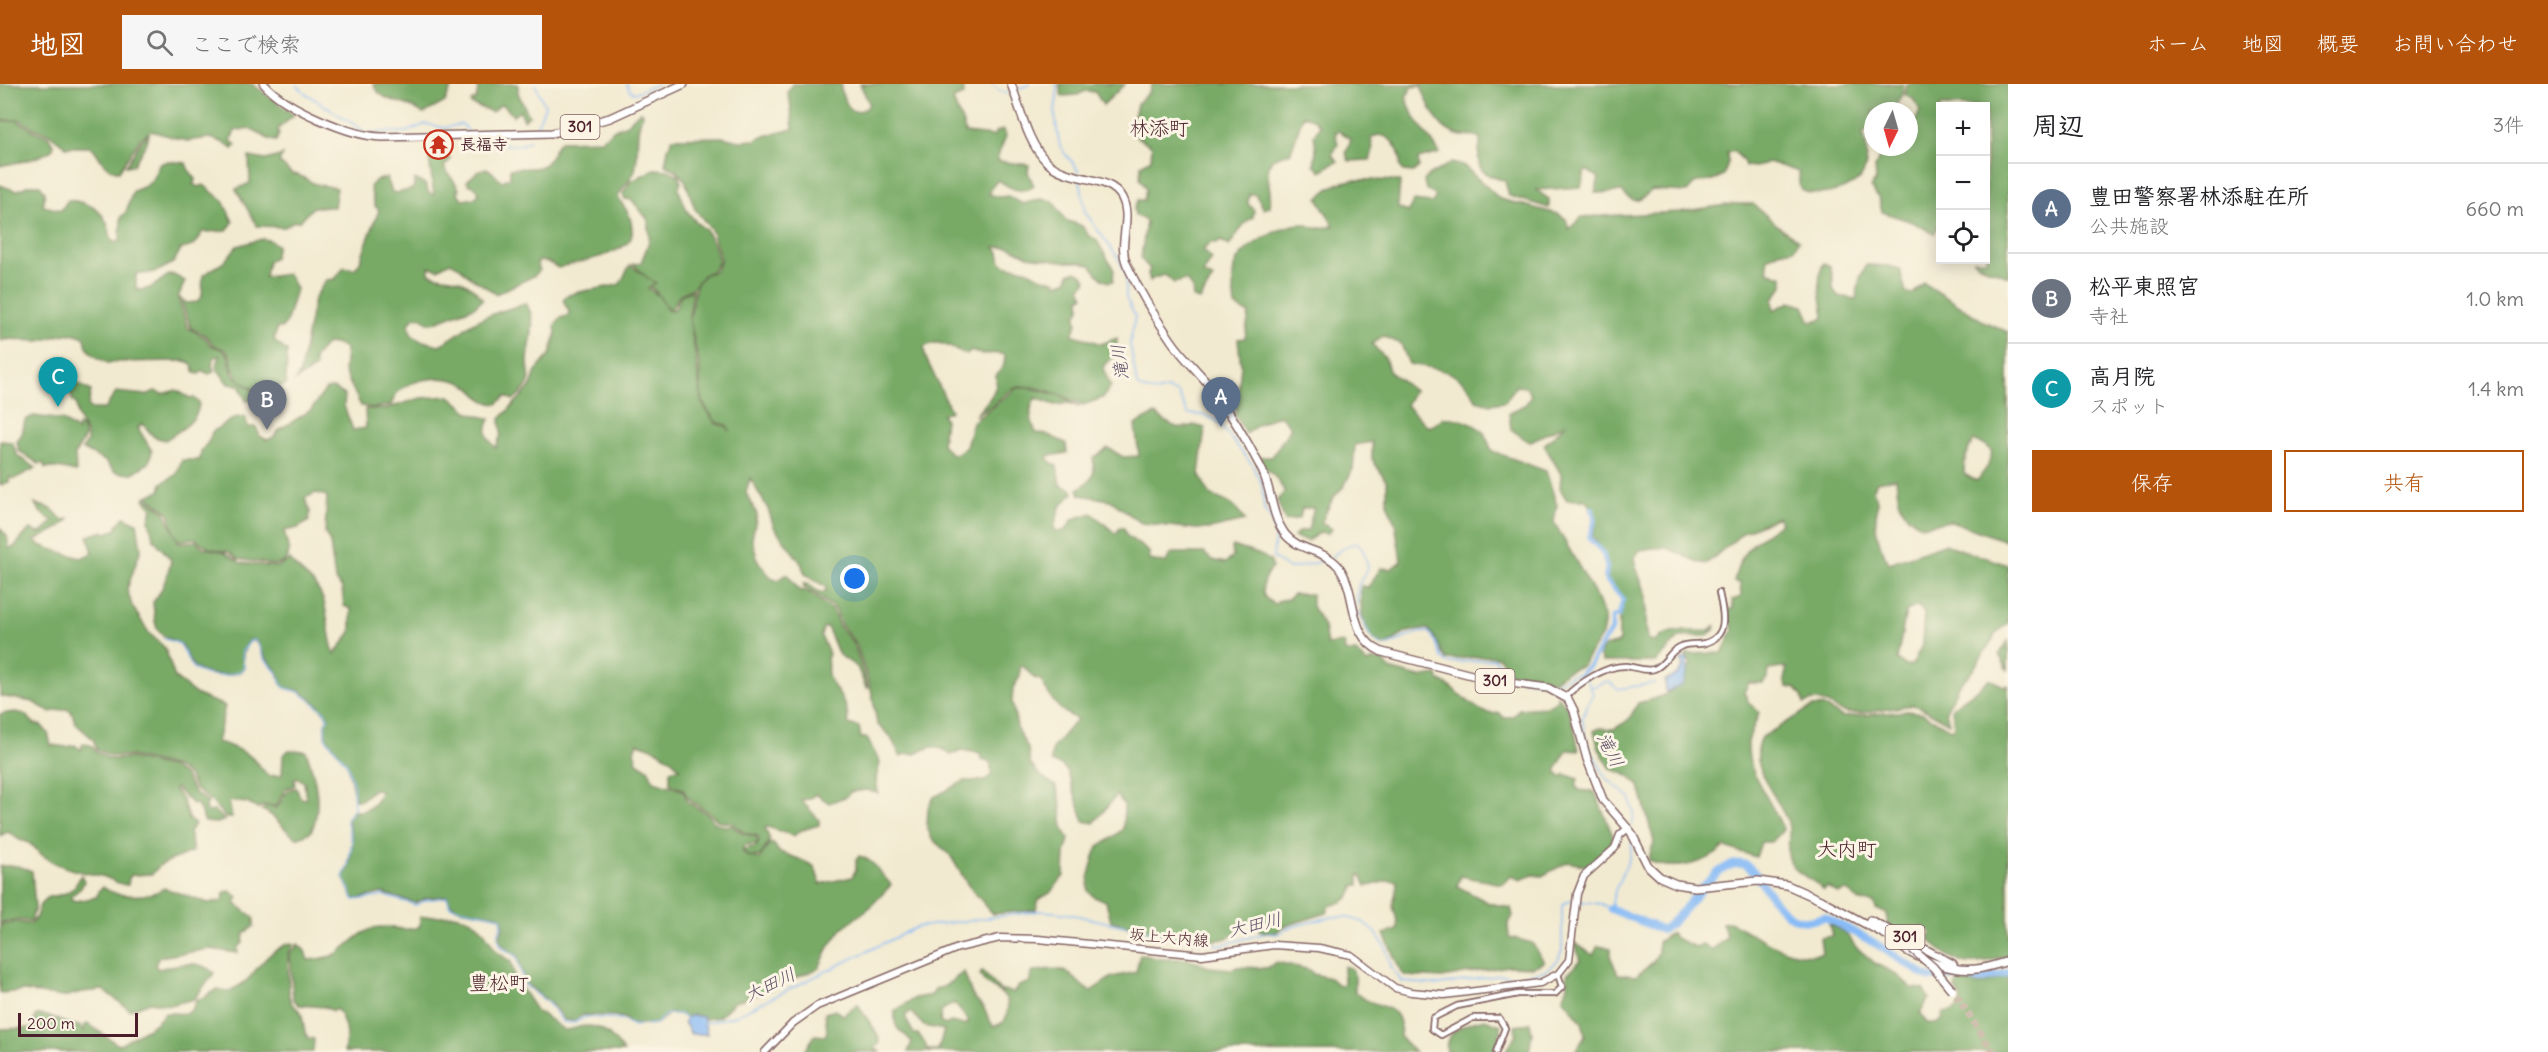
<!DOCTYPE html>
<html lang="ja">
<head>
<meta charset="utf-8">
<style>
  body { margin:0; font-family:Delius,"Klee One",sans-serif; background:#f6f6f6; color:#202124 }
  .controls { position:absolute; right:18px; top:18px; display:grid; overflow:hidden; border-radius:0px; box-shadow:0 3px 15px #0003 }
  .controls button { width:54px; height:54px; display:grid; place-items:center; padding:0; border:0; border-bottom:2px solid #e0e0e0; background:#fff; color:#202124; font:30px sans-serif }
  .compass { position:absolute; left:1864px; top:18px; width:54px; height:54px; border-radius:50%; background:#fff; box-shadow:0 3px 15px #0003; rotate:185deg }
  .scale { position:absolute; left:18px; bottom:15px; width:120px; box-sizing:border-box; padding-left:6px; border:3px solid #4a1f2b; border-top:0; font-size:16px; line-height:21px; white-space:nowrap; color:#4a1f2b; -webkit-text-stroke:4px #fcf5e5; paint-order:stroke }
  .you { position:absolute; left:855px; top:495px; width:21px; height:21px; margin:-15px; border:4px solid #fff; border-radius:50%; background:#1a73e8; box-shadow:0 0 0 9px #1a73e833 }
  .badge { display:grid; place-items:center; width:39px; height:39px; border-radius:50%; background:#b45309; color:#fff; font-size:20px; font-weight:700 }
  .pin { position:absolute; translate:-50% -50px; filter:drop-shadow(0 2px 3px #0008) }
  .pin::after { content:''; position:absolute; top:32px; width:21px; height:18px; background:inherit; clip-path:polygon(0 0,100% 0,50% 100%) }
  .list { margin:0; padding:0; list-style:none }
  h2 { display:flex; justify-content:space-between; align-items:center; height:78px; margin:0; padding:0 24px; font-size:26px }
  h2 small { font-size:20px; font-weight:400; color:#757577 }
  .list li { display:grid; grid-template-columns:39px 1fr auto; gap:18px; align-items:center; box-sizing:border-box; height:90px; padding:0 24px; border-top:2px solid #e0e0e0 }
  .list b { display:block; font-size:22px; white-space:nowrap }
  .list p { margin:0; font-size:20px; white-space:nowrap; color:#757577 }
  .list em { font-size:20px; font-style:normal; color:#757577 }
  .actions { display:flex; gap:12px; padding:18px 24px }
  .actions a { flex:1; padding:14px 0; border:2px solid #b45309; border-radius:0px; text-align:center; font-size:21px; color:#b45309 }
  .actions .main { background:#b45309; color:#fff }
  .icon { flex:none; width:33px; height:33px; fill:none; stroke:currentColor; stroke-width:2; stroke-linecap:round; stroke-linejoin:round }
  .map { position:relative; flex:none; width:2008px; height:968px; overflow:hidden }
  header { display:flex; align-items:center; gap:36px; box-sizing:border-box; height:84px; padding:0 30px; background:#b45309; color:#fff }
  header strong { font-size:28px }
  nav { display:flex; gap:33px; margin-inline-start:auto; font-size:21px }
  .search { width:420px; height:54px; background:#f6f6f6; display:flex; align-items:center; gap:15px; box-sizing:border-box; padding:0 21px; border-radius:0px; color:#757577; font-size:22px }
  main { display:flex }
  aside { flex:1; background:#fff }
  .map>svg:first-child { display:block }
  .forest { fill:#78aa66; stroke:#616448; stroke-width:1.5; fill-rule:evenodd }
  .water { fill:#88bbf6; stroke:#696d90; stroke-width:1.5 }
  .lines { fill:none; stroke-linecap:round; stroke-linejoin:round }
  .stream { stroke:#88bbf6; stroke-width:1.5 }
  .canal { stroke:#88bbf6; stroke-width:4.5 }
  .river { stroke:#88bbf6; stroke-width:8 }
  .highway-tunnel { stroke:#d0c1af; stroke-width:7; stroke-dasharray:7 3.5; stroke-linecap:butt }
  .minor-casing { stroke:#856665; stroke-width:8 }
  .major-casing { stroke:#856665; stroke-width:9 }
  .highway-casing { stroke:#856665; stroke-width:10 }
  .minor { stroke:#fff; stroke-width:4.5 }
  .major { stroke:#fff; stroke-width:6 }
  .highway { stroke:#fff; stroke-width:7 }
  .highway-bridge-casing { stroke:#856665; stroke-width:10; stroke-linecap:butt }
  .highway-bridge { stroke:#fff; stroke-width:7 }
  .labels { text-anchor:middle; stroke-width:6; stroke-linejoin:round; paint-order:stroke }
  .shield { fill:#fcf5e5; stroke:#7f5f63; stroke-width:1.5 }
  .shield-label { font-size:15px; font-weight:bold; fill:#4a1f2b }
  .poi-label { font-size:16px; font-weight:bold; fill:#4a1f2b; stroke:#fcf5e5; text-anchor:start }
  .street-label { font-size:16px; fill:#4a1f2b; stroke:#fcf5e5 }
  .water-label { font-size:18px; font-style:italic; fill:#5d4e68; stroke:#fcf5e5 }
  .quarter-label { font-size:20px; fill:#4a1f2b; stroke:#fcf5e5 }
</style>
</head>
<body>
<header>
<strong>地図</strong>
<div class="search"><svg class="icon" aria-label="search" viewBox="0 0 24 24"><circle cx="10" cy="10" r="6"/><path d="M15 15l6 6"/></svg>ここで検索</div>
<nav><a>ホーム</a><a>地図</a><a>概要</a><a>お問い合わせ</a></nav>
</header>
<main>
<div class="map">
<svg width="2008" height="968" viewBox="0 0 2008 968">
  <rect width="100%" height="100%" fill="#fcf5e5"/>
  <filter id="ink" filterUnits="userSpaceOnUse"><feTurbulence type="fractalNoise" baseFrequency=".0167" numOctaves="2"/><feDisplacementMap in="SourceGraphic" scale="12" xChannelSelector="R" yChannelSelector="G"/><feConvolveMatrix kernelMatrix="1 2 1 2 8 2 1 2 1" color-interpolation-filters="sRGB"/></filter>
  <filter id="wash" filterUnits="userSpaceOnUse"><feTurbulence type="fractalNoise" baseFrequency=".008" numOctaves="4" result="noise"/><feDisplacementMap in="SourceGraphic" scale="24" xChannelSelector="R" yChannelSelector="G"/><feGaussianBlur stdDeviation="1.35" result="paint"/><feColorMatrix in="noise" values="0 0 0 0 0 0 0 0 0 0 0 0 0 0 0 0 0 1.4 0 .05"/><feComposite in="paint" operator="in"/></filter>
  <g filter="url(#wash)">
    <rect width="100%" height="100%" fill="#f2ead0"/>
    <path class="forest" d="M 0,0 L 252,0 L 294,31 L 278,45 L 279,50 L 276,57 C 257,54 260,40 235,47 L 231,56 L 236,62 L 233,65 L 222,58 L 210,54 L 187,57 L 151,47 L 140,55 L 119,87 C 104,87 101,73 92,63 L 66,63 L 49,50 L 33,44 L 21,36 L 0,36 Z
      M 373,0 L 453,0 L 445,18 L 423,30 C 409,16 382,21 373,0 Z
      M 479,0 L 518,0 L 518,9 L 529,32 L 524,36 L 520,27 L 513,32 L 505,22 L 500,21 L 492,28 L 471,20 L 472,16 L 476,16 Z
      M 792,0 L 841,0 L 841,8 L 850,26 C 856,28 868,27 869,19 L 860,0 L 963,0 L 964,11 L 953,15 C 956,28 964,37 965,49 L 994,52 L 996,48 L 1004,46 L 1006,52 L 997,74 L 998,77 L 1029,81 L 1028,88 L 1034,102 C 1022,111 1009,104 998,96 L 991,104 L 989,110 L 999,113 L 1008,112 L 1023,120 L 1040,115 L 1053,117 L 1065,136 L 1082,142 L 1089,152 L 1096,155 L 1114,186 L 1113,197 L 1109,198 L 1102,195 L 1090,181 L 1082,178 L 1067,178 L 1028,172 L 1010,163 L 995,163 L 999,168 L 1001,178 C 1009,185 1015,182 1024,185 C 1035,190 1042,196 1055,196 L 1057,200 L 1068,196 L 1069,190 L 1076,187 L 1083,191 L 1087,197 L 1080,204 L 1084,212 L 1080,214 L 1080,225 L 1076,232 L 1077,240 L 1072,250 L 1101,260 L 1117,254 L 1116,272 C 1095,284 1105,286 1111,302 L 1103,314 L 1083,321 C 1067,313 1026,295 1011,306 C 998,315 990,325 976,331 C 984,320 999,309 996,292 L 1004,281 L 1005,271 C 993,267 982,273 971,267 L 968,270 C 948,267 945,252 924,263 L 925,272 L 951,327 L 942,330 L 945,336 L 942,360 L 950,369 L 956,370 L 966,363 L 973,338 L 1017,304 L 1031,304 L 1062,312 L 1080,323 L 1068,319 L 1055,321 L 1036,314 C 1027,325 1031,337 1036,349 L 1046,350 L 1066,359 L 1067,369 L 1047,372 L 1048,376 L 1057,382 L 1060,401 L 1071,405 L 1073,409 L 1060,423 L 1054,444 L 1057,448 L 1066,446 L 1073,435 L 1092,429 L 1116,450 L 1120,443 L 1124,444 L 1126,451 L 1149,468 L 1150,476 L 1165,479 L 1172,469 L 1204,469 L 1212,476 L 1225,479 L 1233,473 L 1232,464 L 1233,462 C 1245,467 1263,469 1271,478 L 1272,484 C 1261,495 1257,514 1275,520 L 1280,516 L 1288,515 L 1293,510 L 1312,510 L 1312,522 L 1324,543 L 1327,561 L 1343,559 L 1345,561 L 1344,565 L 1347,568 L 1356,568 L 1367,579 L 1373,576 L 1384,577 L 1389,585 L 1419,593 L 1417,594 L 1437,591 L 1440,597 C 1461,605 1476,634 1500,629 L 1504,634 L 1513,632 L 1519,625 L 1545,623 L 1556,618 L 1557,612 C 1574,624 1574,648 1579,667 L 1567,666 L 1557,684 L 1557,690 L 1562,693 L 1565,690 L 1578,695 L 1576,702 L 1579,706 L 1595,708 L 1613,752 L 1611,764 L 1587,782 L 1568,778 L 1542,792 L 1533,791 L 1520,796 L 1512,792 L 1502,800 L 1461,792 L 1457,802 L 1489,819 L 1511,824 L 1513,832 L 1508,841 L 1509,853 L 1532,859 L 1544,878 L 1533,883 L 1508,882 L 1442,894 L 1406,892 L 1401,888 L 1384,850 L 1397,846 C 1400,837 1394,831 1393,822 C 1393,815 1398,806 1397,797 C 1385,794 1378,802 1366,802 L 1361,791 L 1359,791 L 1359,801 L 1355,801 C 1350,816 1343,819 1329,822 L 1327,829 L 1282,843 L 1276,849 L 1259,847 L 1259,842 L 1247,836 C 1242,843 1236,851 1227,854 C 1196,864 1140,844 1111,837 L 1106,817 L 1094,813 L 1088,807 C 1088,792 1092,776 1098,762 L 1108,757 L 1123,745 L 1124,721 L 1117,711 L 1094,739 L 1084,737 L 1067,687 L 1062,682 L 1051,678 L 1052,665 L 1077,635 C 1059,628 1049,613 1041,596 L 1034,594 L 1023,582 L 1020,583 L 1020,592 L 1013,605 L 1012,618 L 1018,647 L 1028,664 L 1030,680 L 1040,691 L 1056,702 L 1060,715 L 1063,744 L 1069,755 L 1065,770 L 1064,792 L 1050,809 L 1038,816 L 1036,826 L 993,830 L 968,801 L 950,771 L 931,754 L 927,742 L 928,724 L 934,713 L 964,697 L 985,697 L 992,690 L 990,678 L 982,675 L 980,669 L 961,666 L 951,671 L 943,665 L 931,663 L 915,670 L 906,670 L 901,673 L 890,652 L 877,640 L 872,609 L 856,560 L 841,541 L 836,526 L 813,508 L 805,504 L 803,500 L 808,500 L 820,509 L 825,508 L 826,503 L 805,490 L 801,479 L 774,443 L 768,425 L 750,394 L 746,409 L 757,430 L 752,455 L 758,477 L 772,495 L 778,496 L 787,490 L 800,507 L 803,506 L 811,509 L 834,528 L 839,542 L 854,560 L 868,604 L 866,604 L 857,583 L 839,571 L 827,543 L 823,544 L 821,552 L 829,570 L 827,575 C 829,581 826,587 829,594 C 838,611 849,619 848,640 L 859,643 L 861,654 L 867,654 L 880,679 L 876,694 L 878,709 L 866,706 L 850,708 L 848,712 L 829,719 L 816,710 L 809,715 L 801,716 L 819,736 L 819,741 L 799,747 L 794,752 L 768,743 L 765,744 L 770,756 L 761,771 C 755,774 744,773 744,765 L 757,762 L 759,755 L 758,752 L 745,749 L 730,738 C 717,740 717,735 708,728 C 697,720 689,719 683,705 L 670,700 L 670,686 L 680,684 C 668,671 654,663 637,659 L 634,667 L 637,678 L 648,685 L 654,697 L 682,706 L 689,719 L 708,730 L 714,738 L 723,742 L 731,741 L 742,749 L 756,753 L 758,757 L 756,760 L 745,761 L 742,767 L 747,772 L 759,775 L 769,760 L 773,759 L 779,768 C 793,772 803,776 815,783 L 820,800 L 852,793 L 856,785 L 856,776 L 859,772 C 875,776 880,791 891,800 L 890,802 L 868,825 L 843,843 L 829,863 L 819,884 L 748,914 L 734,918 L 719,933 L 705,935 L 703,933 L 693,931 L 687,934 L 679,930 L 670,929 L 656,940 L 636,941 L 630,940 L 624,934 L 614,932 L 583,931 L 574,937 L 564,936 L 553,922 L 525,899 L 517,871 C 484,854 510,849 501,832 L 459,825 L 450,820 L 447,812 L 426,814 L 415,819 L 382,809 L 359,815 L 353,814 L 343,793 L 349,782 L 352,758 L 347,734 L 354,727 C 367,729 378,719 380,707 L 374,705 L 361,716 L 355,716 L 347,680 L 325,652 L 325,640 L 328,633 L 318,621 L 300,607 L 285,604 L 281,600 L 278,588 L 264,572 L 257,558 L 250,556 C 242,567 242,572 244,584 L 241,587 C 230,593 206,592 195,584 C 190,580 184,566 181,560 C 153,549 156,546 153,518 C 163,507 168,490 171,476 L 153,454 L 149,436 L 152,424 L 144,415 L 145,413 L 165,428 L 179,459 L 196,457 L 204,464 L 224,468 L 241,479 L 277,483 L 290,476 C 302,492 315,495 323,515 C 328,527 329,562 335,570 L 351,548 L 351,525 L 344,522 L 342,504 L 335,496 L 330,459 L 325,449 L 327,412 L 316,409 L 305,414 L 310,427 L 309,437 L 298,444 L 284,447 L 289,467 L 288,473 L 284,478 L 275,481 L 238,475 L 229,468 L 209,464 L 194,454 L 180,457 L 175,451 L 169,429 L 147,412 L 160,407 L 162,399 L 176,391 L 182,376 L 200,376 L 201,367 L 209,357 L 212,348 L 234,334 L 245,332 L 248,343 L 256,343 L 260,352 L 267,356 L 274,353 L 279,346 L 311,326 L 326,305 L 333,304 L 345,311 L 344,322 L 353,346 L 366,344 L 365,325 L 385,325 L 421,314 L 450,312 L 470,329 L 490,335 C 483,350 487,353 496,364 L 501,350 L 500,335 L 531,302 L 536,287 L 551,269 L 556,248 L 555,242 L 560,234 L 568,232 L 569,227 L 564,219 L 564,214 C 570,207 606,205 620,200 L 630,181 L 655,199 L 648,204 L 659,212 L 668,227 L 675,225 L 681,211 L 693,206 L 689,233 L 697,281 L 701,318 L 716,340 L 726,342 L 731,348 L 726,341 L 716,338 L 702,318 L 699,280 L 690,235 L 696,201 L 704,191 L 715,187 L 721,177 L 712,147 L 695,125 L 685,96 L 676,86 L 665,81 L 668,64 L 673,54 L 722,53 L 740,57 L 756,56 L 760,53 L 793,45 L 790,16 L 787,9 Z
      M 1059,0 L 1125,0 L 1103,21 L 1095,8 L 1086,7 L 1077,11 L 1062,12 Z
      M 1152,0 L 1904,0 L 1902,10 L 1893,27 L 1873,27 L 1873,51 L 1869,45 L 1863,49 C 1867,61 1870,83 1860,94 C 1850,107 1810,117 1799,103 L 1799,88 L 1768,78 L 1755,83 L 1745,82 L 1743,76 L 1733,67 L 1727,69 L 1728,78 L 1724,91 L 1713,97 L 1696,98 L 1687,108 L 1652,106 C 1639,117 1636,122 1622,108 L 1595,109 L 1599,94 L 1588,87 L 1585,87 L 1581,103 L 1536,106 L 1549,115 L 1549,124 L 1509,112 L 1505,97 C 1488,91 1476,90 1479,68 C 1479,63 1481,60 1480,54 C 1472,49 1469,53 1462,52 C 1437,48 1429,21 1421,2 L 1412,3 L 1406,13 L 1413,31 L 1440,69 L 1418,75 L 1419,83 L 1413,88 L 1403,87 L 1400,82 C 1404,67 1386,43 1371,54 L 1373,66 L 1370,76 L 1349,77 L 1346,69 L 1351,55 L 1339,47 L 1335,49 L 1338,60 L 1332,71 L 1338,77 L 1320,87 L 1314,81 L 1316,66 L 1314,51 L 1320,42 L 1315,36 L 1303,31 L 1291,68 L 1272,75 C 1263,90 1273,106 1270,122 L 1264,125 L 1255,110 L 1249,110 L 1248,120 L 1254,126 L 1253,133 L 1244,140 L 1229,162 L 1221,157 L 1216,160 L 1212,158 L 1203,166 L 1212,175 L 1203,190 L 1213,194 L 1200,216 L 1193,214 L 1192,203 L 1186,196 L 1174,199 L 1165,191 L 1154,194 L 1150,197 L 1148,189 L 1150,185 L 1141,175 L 1146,137 L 1135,131 L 1134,125 L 1138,116 L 1144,116 L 1146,104 L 1140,95 L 1141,81 L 1151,75 L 1152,62 L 1137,53 L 1131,45 L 1137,20 L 1149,8 Z
      M 1907,0 L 2008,0 L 2008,193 C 1997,185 1983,187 1974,176 L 1986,176 L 1986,22 L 1940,22 L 1940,138 L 1934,150 L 1915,139 L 1882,128 L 1879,115 L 1871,103 L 1876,96 L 1875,83 L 1884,63 L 1909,63 L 1909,44 L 1915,39 L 1920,26 L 1913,15 L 1905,11 Z
      M 640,27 L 643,30 C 634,47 640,68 635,86 C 632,96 622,102 618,113 C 622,121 628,126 630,134 C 632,141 634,152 629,157 C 618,172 576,178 558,184 L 548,178 L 539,177 L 537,180 L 540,186 L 534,192 L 496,210 L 467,191 L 460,183 L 450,178 L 438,185 L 429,183 L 429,189 C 437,193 443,193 451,194 C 464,196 475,205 483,215 L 474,223 L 433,239 L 429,239 L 421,233 L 414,233 L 409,240 L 411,250 L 419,256 L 439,261 C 450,256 458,250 467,243 C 483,231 508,226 525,219 C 540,237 528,259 528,279 C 528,286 531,292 529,298 C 526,306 519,311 513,316 L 506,312 L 497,320 C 478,318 480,309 466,301 C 447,290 414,293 398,308 C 395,311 393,317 391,321 L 374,324 L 361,322 L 344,287 L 346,265 L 340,261 L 327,259 L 314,274 L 315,284 L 296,296 L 300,288 L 314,215 L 326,196 L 335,195 L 344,183 L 354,185 L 359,180 L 379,126 L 375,122 L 370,103 L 376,96 L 387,94 L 392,108 L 396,109 L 413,105 L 415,95 L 425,100 L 429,109 L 434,111 L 429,74 L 431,72 L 448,73 L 451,75 L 444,83 C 448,91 455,97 459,105 L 457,108 L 463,116 L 474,114 L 479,110 L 476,103 L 468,100 L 467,97 L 477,88 L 486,84 C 494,87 495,94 502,97 L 510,94 L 510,85 C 521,83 540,87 547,78 C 552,72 554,64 560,57 L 601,56 L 615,45 L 627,40 Z
      M 17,36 L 34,47 L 48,52 L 54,61 L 52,66 C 34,77 20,77 0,82 L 0,38 Z
      M 149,50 C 149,56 137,75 133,81 L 126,82 L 141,57 Z
      M 283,71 L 279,78 L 292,90 C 302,90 307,97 316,100 C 323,102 330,102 337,104 L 334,123 L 313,123 L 300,137 L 294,137 L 285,143 L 257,142 L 236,105 L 250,99 L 249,73 L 266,76 Z
      M 168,77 L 186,79 L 188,85 L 196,95 L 193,100 L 198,103 L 204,101 L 223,117 L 233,138 L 227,147 L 202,148 C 198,160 193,163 181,165 L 174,178 C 161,186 152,191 136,190 L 136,205 C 149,209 158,198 167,192 L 172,190 L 185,197 L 178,214 L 188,244 L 204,253 L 211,261 L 223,266 L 228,271 L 233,291 L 255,308 L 280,305 L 275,310 L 246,317 L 239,301 L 228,300 L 216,283 L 220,272 L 214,273 L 212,281 L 214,288 L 209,290 L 203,287 L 199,290 L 195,289 L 192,280 L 185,277 L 111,278 L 109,280 C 96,272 87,271 85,254 C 70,244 55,254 39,257 C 26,258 12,252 0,257 L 0,101 L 16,107 L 29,101 L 40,101 L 45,108 L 43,122 L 61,126 L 68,116 C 95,119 108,129 111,156 L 117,159 L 120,157 L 121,133 L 126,128 L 133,107 C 151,102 153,96 159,80 Z
      M 1451,79 L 1464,82 L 1500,115 L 1558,130 L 1566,135 L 1569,145 L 1582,133 L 1679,128 L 1733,120 L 1753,120 L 1783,146 L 1799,156 L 1794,165 L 1779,168 L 1767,174 L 1768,187 L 1783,193 L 1783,202 L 1773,215 L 1774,226 L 1790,218 L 1804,222 L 1811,238 L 1824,234 C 1823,215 1814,196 1824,179 L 1830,182 L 1833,194 L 1833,205 L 1838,212 L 1856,215 L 1860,194 L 1866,181 L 1888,182 L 1900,185 L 1906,209 L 1913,210 L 1924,199 L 1983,237 L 2008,248 L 2008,458 L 1951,437 L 1921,442 C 1897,426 1899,419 1896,394 L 1877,398 L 1873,406 C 1882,424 1874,426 1876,443 C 1878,456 1882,468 1889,479 L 1944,460 L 2008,481 L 2008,539 L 1996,550 L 1973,586 L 1958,602 L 1946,627 L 1949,639 L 1920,623 L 1913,621 C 1897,623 1862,631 1847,629 C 1829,625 1824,610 1804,620 L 1802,612 L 1795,604 L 1787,603 L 1784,596 L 1787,583 L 1769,586 L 1768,593 L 1763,599 L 1749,599 L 1744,608 L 1749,619 L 1759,628 C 1757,638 1749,649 1748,659 C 1746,691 1773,717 1783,746 L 1772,758 L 1761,758 L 1756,773 L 1725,763 C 1706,780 1672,789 1648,776 L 1654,758 L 1639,702 L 1629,692 L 1611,685 L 1599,665 L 1594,647 L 1600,644 L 1614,645 L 1624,639 L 1629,635 L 1638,619 C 1669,612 1676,608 1691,580 L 1685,570 L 1722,569 L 1733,546 L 1726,525 L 1733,525 L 1732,516 L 1741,513 L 1740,499 L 1734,498 C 1741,463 1753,459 1781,439 L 1778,433 L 1744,448 L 1706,480 C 1691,478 1680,467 1665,464 C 1657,463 1648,465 1640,466 L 1634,474 C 1636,486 1641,496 1645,507 C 1649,523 1643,542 1649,557 L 1655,558 C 1671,541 1689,549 1709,547 L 1716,541 L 1714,546 L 1706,552 L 1680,553 L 1656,578 L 1602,578 L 1599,571 L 1604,563 L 1619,559 L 1619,530 L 1622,516 C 1618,503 1600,496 1607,483 C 1604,471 1600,462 1592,452 C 1599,440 1595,425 1586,416 L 1567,416 L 1560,405 L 1561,390 L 1544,361 L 1566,340 L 1529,358 L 1511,345 L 1509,329 L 1526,320 L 1531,311 L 1526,303 L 1516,302 L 1505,318 L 1489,320 L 1476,316 C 1463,286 1438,285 1409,280 L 1401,260 L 1383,252 L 1372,260 L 1385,274 L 1389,287 L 1414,307 L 1406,321 L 1427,342 L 1432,342 L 1443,334 C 1456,333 1476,339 1484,349 C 1487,354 1489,361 1492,367 L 1546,387 L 1557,421 L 1554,438 L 1599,518 L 1605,535 L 1602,551 L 1582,582 L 1567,587 L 1554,597 L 1514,591 L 1509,589 L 1500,574 C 1483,569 1463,577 1446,575 C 1438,565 1438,553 1428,545 L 1407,548 L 1385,562 C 1361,556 1360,522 1361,502 L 1368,503 L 1381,484 L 1391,485 L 1401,477 L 1395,439 L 1387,419 L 1387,398 L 1372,375 L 1372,358 L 1355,361 L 1353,385 L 1344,402 L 1333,414 L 1321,439 L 1332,445 L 1327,450 L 1321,448 L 1307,457 L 1294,453 L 1298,448 L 1308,446 L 1314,424 L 1302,424 L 1300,434 L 1285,437 L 1277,416 L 1285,408 L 1276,394 L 1260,379 L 1260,373 L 1272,373 L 1291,343 L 1280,331 L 1259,340 L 1246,350 L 1235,332 L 1241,282 L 1238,255 L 1245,254 L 1249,230 L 1235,222 C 1234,210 1231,197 1234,184 C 1237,165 1283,140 1302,140 C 1307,139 1310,143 1315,144 C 1321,145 1328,143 1334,142 L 1318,115 C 1340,88 1368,97 1400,97 L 1398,124 L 1408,128 L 1413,117 L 1432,119 L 1436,112 L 1426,105 L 1424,97 L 1429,91 ZM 1974,357 L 1986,361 L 1992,368 L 1988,382 L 1977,397 L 1964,390 C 1964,377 1966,366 1974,357 ZM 1918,522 L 1924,529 L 1922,561 L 1912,581 L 1905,581 L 1897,576 L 1906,527 Z
      M 654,85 L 668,86 L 679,91 L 681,99 L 678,104 L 687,127 L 697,139 L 705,145 L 713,158 L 719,177 L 712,187 L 703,191 L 693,204 L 680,210 L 671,226 C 663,222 661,209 650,203 L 656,199 L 646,193 L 633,180 L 641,179 C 643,171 648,164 649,155 C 650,149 647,143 648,136 L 632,116 L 625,115 L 623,109 L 630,98 Z
      M 262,155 L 269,156 L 277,161 L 274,174 L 268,178 L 265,193 L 288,190 L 296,205 L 286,240 L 281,244 L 277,244 L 274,257 L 287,267 L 286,301 L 255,306 L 239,296 L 233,286 L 230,271 L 226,266 L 214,261 L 205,251 L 191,244 L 180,214 L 187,219 L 197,218 L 202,212 L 203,191 L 224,178 L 237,162 Z
      M 67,298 L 76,299 L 91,307 L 88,322 L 91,325 L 105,325 L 116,308 L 146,311 L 155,307 L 162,310 L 176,306 L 190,314 L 194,314 L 199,319 C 199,337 179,347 165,356 L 154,353 L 142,339 L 138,344 L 152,367 L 149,379 L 131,390 L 115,388 L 105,377 L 82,365 C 93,354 84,345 78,334 C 76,329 77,324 76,319 L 73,318 Z
      M 1155,330 C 1169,340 1177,348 1194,341 L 1205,344 L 1199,390 L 1210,411 C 1226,417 1237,421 1245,437 L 1210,445 L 1196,445 L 1141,439 L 1110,416 L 1080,411 L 1078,405 C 1093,396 1096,391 1093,374 L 1108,364 L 1123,373 L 1139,372 L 1135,341 Z
      M 34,332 L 62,336 L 78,347 L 78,342 L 82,342 L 85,353 L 75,370 L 76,388 L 58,384 L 45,384 L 43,379 L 39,380 L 19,367 L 17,357 L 22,350 L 25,336 Z
      M 0,357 L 12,358 L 18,372 L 36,384 L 14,395 L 10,393 L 9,398 L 0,401 Z
      M 35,420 L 52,425 L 62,436 L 69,435 L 59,444 L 34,457 C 40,464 70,470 81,474 L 93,469 L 88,452 L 103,447 L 107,449 L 117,445 L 117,441 L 124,433 L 137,439 L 141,465 L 127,505 L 132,522 L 149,549 L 165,564 L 175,594 L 197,611 L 225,622 L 217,659 L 222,659 C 248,669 251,670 268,692 L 282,691 L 283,671 L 289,666 L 306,667 C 315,692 323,722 311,748 L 297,754 C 283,747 277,731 262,726 L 264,722 L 276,724 C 283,716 285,704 296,704 L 301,714 L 306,715 L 304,698 L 298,694 L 294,696 L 295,701 L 285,705 L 276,722 L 263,721 L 258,725 L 247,719 L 229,717 L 232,734 L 226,734 L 211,717 L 195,705 L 188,691 L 176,683 L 131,672 L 112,672 L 97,666 L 93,655 L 76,640 L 71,627 L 66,625 L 50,628 L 33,618 L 0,612 L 0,444 L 7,452 L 9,464 L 14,463 L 29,446 L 32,445 L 36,449 L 43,448 L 53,437 L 41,429 Z
      M 2008,557 L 2008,586 L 1999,571 Z
      M 1989,595 L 2004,602 L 2008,601 L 2008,872 C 1971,882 1956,886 1929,854 L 1931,850 L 1929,846 L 1920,842 L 1913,849 L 1887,841 L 1887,830 L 1876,825 L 1874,819 L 1860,817 L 1847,807 L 1838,809 L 1827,803 L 1824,806 C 1814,795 1797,791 1791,780 C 1784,767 1792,752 1788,739 C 1778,712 1746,683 1762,653 L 1812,623 L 1822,622 L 1843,633 L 1908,627 L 1923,629 L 1950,645 L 1954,643 L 1952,624 C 1964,613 1978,607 1989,595 Z
      M 15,628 L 24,630 L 35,640 L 41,641 L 48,649 L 51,661 L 67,663 L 75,661 L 81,666 L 83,659 L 92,662 L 96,668 L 111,675 L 131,674 L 173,684 L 185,692 L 194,708 L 208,718 L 205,724 L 208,728 L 214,727 L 225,736 L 217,739 L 205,738 L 197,720 L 192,720 L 176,704 L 174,705 L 182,715 L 189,736 L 195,740 L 189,748 L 193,767 L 160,781 L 152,790 L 132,791 L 129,794 L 128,801 C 117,801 111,794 101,792 C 81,788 62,785 45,773 C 38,769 34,761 27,758 C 23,756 22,758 18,755 C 13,752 13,749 7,748 L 0,752 L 0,630 Z
      M 0,782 L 18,782 L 32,787 L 35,824 L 31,837 L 16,836 L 0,839 Z
      M 81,791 L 84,797 L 81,804 L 71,812 L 71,815 L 76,817 L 97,813 L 98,807 L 103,803 C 116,814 150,814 164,804 L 208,819 L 222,817 L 225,808 L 230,807 L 238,813 L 235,819 L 254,834 L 254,842 L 244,850 L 243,859 L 237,864 L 238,869 L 210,865 L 159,873 L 155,881 L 158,885 C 178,881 197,874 214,889 L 194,915 L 170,921 L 150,918 L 130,926 L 103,906 L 82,908 L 63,913 L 24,907 L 0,909 L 0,841 L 17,838 L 31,840 L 36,833 L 40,821 L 48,813 C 67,811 74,807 81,791 Z
      M 455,831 L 472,836 L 483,846 L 496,867 L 511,878 L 516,896 L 538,929 L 541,929 L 564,946 C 570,946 573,945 579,943 C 601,938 612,953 624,968 L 344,968 L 347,949 L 340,929 L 336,925 L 333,927 L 325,923 L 299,921 L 293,915 L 290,870 L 298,860 L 305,867 L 308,876 C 317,875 328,875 336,870 C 349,862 362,845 379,843 C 392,842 408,849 420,842 L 420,833 Z
      M 1729,838 C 1760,852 1787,877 1822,869 L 1820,854 L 1832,852 L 1829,840 L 1846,849 L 1855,862 L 1876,880 L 1896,890 L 1912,904 L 1923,905 L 1929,914 L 1920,929 L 1927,939 L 1939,939 L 1943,934 L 1942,929 C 1960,928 1966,918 1955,903 L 1959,896 L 1980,901 L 2008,892 L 2008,968 L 1573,968 L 1576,967 L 1585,951 L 1582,938 L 1563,914 L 1568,902 L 1567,890 L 1580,877 L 1575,859 L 1593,871 L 1598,862 L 1611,864 L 1611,874 L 1618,890 L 1636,892 C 1649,881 1661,876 1658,858 L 1671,849 L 1675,854 L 1697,864 L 1703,860 L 1712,866 L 1727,853 L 1722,839 Z
      M 290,859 L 294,860 L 288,870 L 289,912 L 292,920 L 301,928 C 304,937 302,944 308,954 L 314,955 L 313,968 L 0,968 L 0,945 L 32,944 L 36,931 C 53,930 63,941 80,942 L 84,947 L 85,941 L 88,940 L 119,961 C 133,950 155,945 164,929 C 182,928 190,936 197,915 L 203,914 L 217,905 L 230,908 C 236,903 245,899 250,893 C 262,878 271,866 290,859 Z
      M 1140,870 L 1160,875 L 1188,875 L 1209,883 L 1232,885 L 1237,883 L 1267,884 L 1277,878 L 1310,886 L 1313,890 L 1330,894 L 1339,902 L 1344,900 L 1344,882 L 1351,884 L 1355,893 L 1355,908 C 1374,928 1405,914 1400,953 L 1415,968 L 908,968 L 912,958 C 901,944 893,949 895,927 L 915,914 L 932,911 L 935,905 L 943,903 L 964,888 L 972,911 L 983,923 L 993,942 C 997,941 1000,941 1003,938 C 1008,934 1009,920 1006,914 C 999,905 986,904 980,891 L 982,887 L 1002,908 L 1004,906 L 1013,909 L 1019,902 L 1030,898 L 1031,889 C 1043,886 1058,882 1069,890 C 1078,895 1081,904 1091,907 L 1112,893 L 1136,888 ZM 954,919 L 968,936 L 968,939 L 964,941 L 951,938 L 945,941 L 940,938 L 942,926 ZM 911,928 L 924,942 L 944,946 L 938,966 L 927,966 L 925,959 L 918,950 L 914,950 L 906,935 L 906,930 Z
      M 858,920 C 865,935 876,942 880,958 L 875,965 L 881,968 L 804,968 L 815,951 L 825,952 L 827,947 L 825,929 L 835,926 L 843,931 Z
      M 1485,935 L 1501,941 L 1501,948 L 1494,968 L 1447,968 C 1442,947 1469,938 1485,935 Z
      M 1530,939 L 1532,949 L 1529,968 L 1505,968 L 1516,951 L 1515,941 Z"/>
    <path class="water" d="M 1687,574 L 1687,589 L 1682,601 L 1666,608 L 1665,597 L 1678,590 L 1683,583 L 1681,576 Z
      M 690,931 L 703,933 L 707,950 L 691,950 L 684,938 Z"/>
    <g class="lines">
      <path class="stream" d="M 296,0 L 305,9 L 364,47
        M 535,0 L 545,22 L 536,44
        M 627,0 L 629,6 L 634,9 L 658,0
        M 992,0 L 1001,8 L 1012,8
        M 1056,0 C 1060,11 1055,18 1055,29 C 1055,37 1058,49 1059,58 C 1061,71 1076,77 1079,90
        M 1016,6 L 1030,0
        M 372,48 L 406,48 L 426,40 L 444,44 L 462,40 L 468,47
        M 475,57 L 478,60 L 521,61 L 529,57
        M 1080,95 L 1085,128 L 1118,174 L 1126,191 L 1126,214 L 1135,232 L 1130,259 L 1137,301 C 1143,307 1158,310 1166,305 L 1178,309 L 1188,330 L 1204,331 L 1217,337 L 1251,379 L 1262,400 L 1264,426 L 1271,435 L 1275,451 L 1273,474 L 1289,485 L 1327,476
        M 1331,473 C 1340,467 1346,460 1358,459 L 1364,468 L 1368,483 L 1358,502 L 1357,522
        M 1357,527 C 1366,539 1366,555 1383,562 C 1399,560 1407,548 1429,548 C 1439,556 1436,571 1447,579 L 1495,575 L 1506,591 L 1511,593 L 1554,600 L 1574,590 L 1586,594 L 1593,609 L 1582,634 L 1586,657 L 1606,694 L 1630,714 L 1634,729 L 1632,744
        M 163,554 L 180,560 C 184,567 189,580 194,585 C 206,594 233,594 244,584 L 242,568 L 250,557 L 254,556 L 258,560 L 263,573 L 277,589 L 281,600 L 285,604 L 299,608 L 323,626 L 328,634 L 325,640 L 325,653 L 347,680 L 353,702 L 354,724 L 346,735 L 352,758 L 348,781 L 343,793 L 354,816 L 379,813 L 382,811 L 416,821 L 426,816 L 447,813 L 450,822 L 453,823 L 500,833 L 502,839 L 498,852 L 501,863 L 516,872 L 525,901 L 548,919 L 563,938 L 574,939 L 585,933 L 620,935 L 634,942 L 656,940 L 665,931 L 670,930 L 679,930 L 687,935
        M 1592,603 L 1608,597 L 1618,605 L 1655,599
        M 1578,817 L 1601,820 L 1611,825 C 1614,796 1631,784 1632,758
        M 705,939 L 734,932 L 761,919 L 917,843 L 1041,827 L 1065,829 L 1193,857 L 1221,861 L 1266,849 L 1278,850 L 1287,844 L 1331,833 L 1346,833 L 1363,838 L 1376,849 L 1385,862 L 1392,885 L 1402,898 L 1440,901 L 1501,891 L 1516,893 L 1546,886 L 1558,876 L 1562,866 L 1562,823 L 1564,819 L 1574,816"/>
      <path class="canal" d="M 1580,591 L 1590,581 L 1605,555 L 1612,546 L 1612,533 L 1619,532 L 1623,515 L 1605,495 L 1607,484 L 1603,469 L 1589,454 C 1593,441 1597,440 1592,424"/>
      <path class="river" d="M 1611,825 L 1662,846 C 1685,834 1713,775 1743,780 C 1760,783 1774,837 1807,837 C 1812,837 1819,834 1825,833 L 1873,858 L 1929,894 L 1961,892 L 1981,896 L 2008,889"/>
    </g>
  </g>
  <g filter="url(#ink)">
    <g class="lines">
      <path class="highway-tunnel" d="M 1956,911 L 1993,968"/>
      <defs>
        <path id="minor" d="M 1565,613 C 1579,599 1606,581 1626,582 C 1636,583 1644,588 1654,585 C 1666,581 1669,566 1682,562 C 1689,559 1697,561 1705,559 C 1730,552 1723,527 1719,509
          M 1496,968 L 1505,944 L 1499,934 L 1473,934 L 1441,951 L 1432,945 L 1433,934 L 1457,922 L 1518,910 L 1555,910 L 1562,903 L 1558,890"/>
        <path id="major" d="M 765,968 L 793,939 L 817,922 L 958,864 L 1000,854 L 1038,855 L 1202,871 L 1274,861 L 1319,864 L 1351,871 L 1395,904 L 1411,908 L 1444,911 L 1540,899 L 1558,890 L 1569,876 L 1577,810 L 1584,792 L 1615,764 L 1620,751 L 1628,744"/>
        <path id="highway" d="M 264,0 C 285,24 350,52 382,53 L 552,49 L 610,34 L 684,0
          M 1011,0 C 1021,25 1027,59 1047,78 C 1069,99 1110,90 1122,114 C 1133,135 1117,159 1127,181 C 1139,207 1155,233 1171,256 C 1184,275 1201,290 1215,308 C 1232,331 1247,357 1260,382 C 1272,403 1270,430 1285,450 C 1299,468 1325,465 1339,483 C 1359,511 1346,552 1382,568 L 1495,597 L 1548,604 L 1568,615 L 1574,627 L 1587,675 L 1603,716 L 1631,748 L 1648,782 L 1660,793 L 1676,800 L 1695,803 L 1758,797 L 1787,801 L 1825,818 L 1912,865
          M 1870,836 L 1953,880
          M 1904,865 C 1923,877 1954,888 1976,885 C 1987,884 1998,880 2008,877"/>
      </defs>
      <use href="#minor" class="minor-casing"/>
      <use href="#major" class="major-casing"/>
      <use href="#highway" class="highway-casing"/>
      <use href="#minor" class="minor"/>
      <use href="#major" class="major"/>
      <use href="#highway" class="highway"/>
      <defs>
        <path id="highway-bridge" d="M 1912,865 L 1933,883 L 1952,906"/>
      </defs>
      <use href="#highway-bridge" class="highway-bridge-casing"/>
      <use href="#highway-bridge" class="highway-bridge"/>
    </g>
  </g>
  <defs>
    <symbol id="temple-ring" viewBox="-11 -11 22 22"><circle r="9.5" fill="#fcf5e5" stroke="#c8321e" stroke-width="1.5"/><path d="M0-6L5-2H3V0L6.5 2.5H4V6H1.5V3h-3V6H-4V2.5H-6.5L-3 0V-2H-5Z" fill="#c8321e"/></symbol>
  </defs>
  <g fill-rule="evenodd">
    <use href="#temple-ring" x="422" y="44" width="33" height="33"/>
  </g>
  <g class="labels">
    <g class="shield">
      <rect x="560.5" y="31" width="39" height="24" rx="4.5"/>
      <rect x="1475.5" y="585" width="39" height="24" rx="4.5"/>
      <rect x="1885.5" y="841" width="39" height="24" rx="4.5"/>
    </g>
    <g class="shield-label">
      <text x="580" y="48">301</text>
      <text x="1495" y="602">301</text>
      <text x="1905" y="858">301</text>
    </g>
    <g class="poi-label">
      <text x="460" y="66">長福寺</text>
    </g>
    <g class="street-label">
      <text transform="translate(1169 853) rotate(5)" y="6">坂上大内線</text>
    </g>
    <g class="water-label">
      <text transform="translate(1120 278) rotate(-97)" y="6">滝川</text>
      <text transform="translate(1610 666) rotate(63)" y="6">滝川</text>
      <text transform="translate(1255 841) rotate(-13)" y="6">大田川</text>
      <text transform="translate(770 901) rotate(-26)" y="6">大田川</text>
    </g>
    <g class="quarter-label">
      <text x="1159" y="51">林添町</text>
      <text x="1847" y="772">大内町</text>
      <text x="499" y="906">豊松町</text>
    </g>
  </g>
</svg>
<div class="controls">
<button>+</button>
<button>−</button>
<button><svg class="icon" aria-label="locate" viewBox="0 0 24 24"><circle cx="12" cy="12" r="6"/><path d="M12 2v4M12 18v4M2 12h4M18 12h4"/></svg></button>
</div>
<svg class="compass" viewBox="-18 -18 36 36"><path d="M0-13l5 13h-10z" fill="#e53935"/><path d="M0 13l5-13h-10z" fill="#757577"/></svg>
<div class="scale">200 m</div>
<div class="you"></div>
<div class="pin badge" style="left:1221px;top:343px;background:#5c6f8a">A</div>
<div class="pin badge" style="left:267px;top:346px;background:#6b7280">B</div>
<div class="pin badge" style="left:58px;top:323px;background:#0f9aa8">C</div>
</div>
<aside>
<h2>周辺<small>3件</small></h2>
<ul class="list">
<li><span class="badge" style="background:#5c6f8a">A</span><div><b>豊田警察署林添駐在所</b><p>公共施設</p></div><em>660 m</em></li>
<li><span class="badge" style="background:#6b7280">B</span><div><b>松平東照宮</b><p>寺社</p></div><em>1.0 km</em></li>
<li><span class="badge" style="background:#0f9aa8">C</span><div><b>高月院</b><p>スポット</p></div><em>1.4 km</em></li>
</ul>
<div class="actions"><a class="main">保存</a><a>共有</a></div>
</aside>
</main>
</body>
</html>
